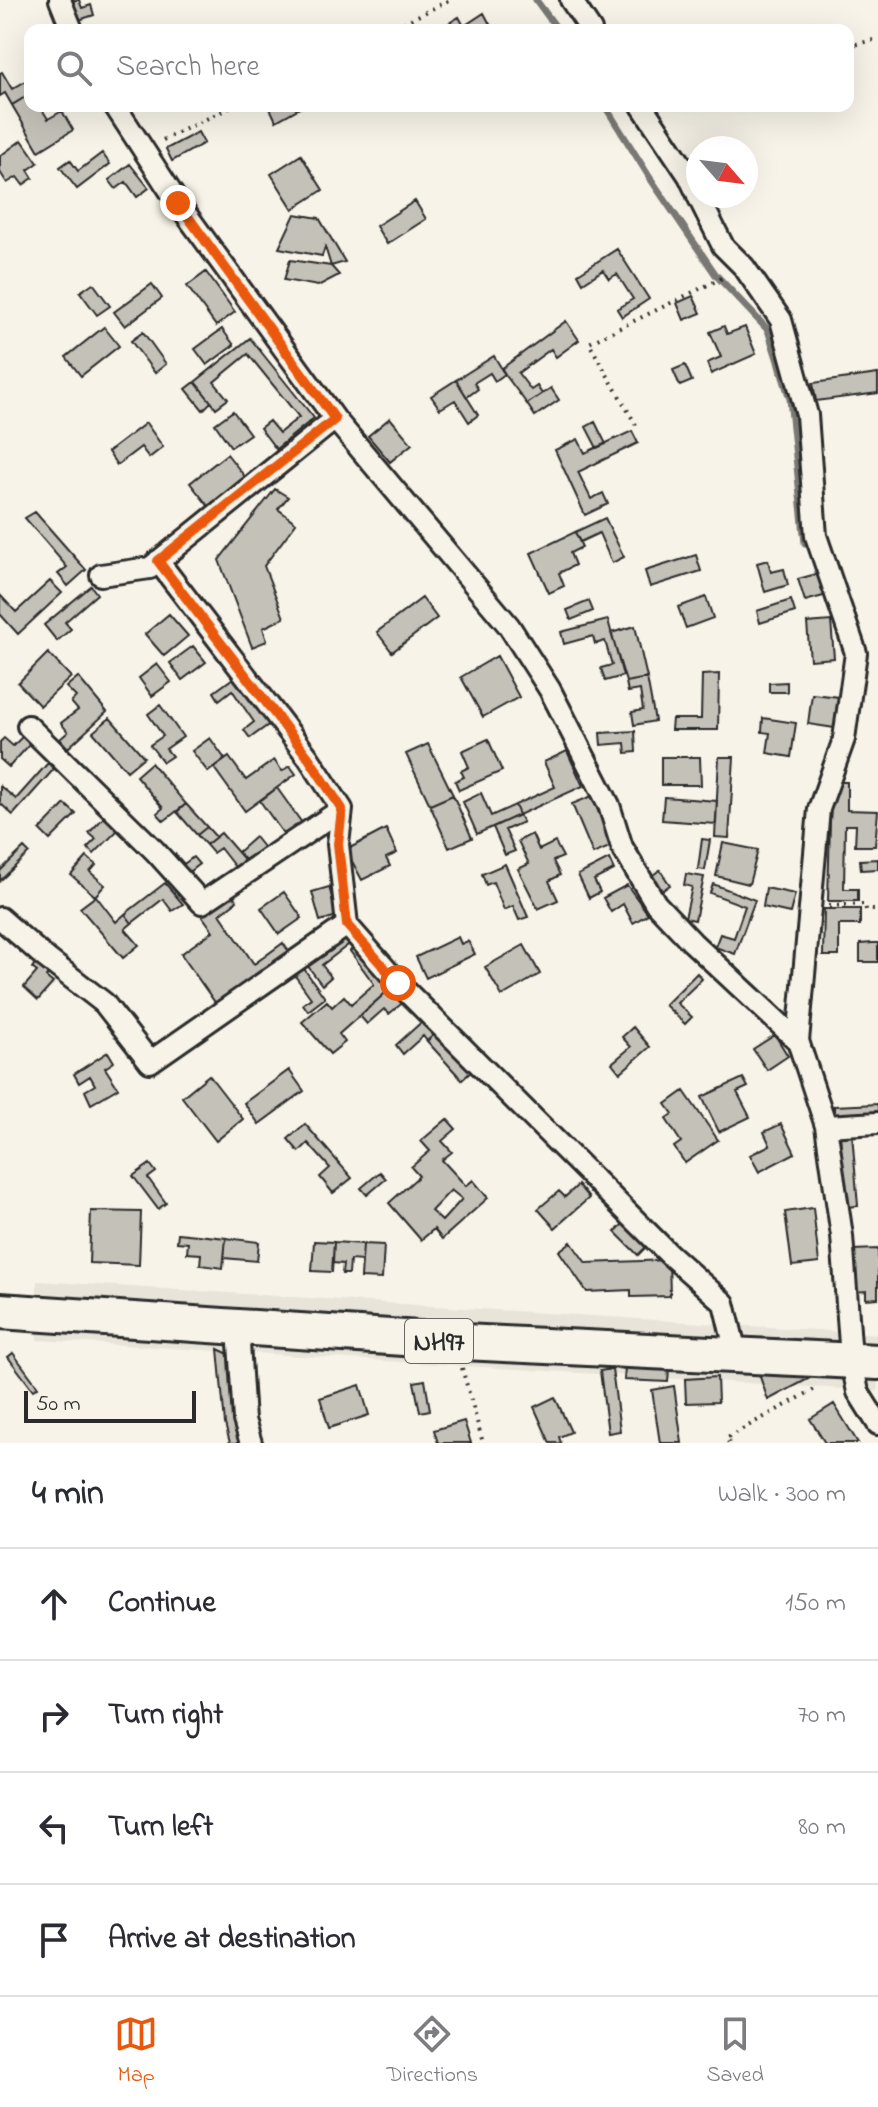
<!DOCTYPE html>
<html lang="en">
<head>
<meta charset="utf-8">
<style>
  body { margin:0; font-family:"Indie Flower",sans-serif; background:#f2f2f3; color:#2b2b33 }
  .compass { position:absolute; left:686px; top:136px; width:72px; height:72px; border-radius:50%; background:#fff; box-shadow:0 8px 32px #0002; rotate:118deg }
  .scale { position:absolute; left:24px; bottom:20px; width:172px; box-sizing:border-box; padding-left:8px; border:4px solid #2b2b2b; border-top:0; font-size:22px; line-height:28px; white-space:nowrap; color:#2b2b2b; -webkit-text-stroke:6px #f7f3e8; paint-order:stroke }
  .stop { position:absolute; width:24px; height:24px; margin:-18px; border:6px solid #ea580c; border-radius:50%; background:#fff }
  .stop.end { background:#ea580c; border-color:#fff; box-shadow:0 2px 8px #0008 }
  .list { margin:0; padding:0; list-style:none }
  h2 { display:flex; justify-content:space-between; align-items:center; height:104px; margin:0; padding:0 32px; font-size:34px }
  h2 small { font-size:26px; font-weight:400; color:#7c7c81 }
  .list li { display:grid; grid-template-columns:52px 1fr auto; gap:24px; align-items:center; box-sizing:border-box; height:112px; padding:0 32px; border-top:2px solid #e1e1e2 }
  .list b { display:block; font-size:30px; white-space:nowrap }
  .list em { font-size:26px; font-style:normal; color:#7c7c81 }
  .icon { flex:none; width:44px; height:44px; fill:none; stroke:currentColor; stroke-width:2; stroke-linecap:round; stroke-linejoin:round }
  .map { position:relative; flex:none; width:878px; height:1443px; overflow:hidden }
  .search { position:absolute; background:#fff; box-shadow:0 8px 32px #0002; left:24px; right:24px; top:24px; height:88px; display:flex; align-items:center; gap:20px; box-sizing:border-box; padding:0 28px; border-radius:16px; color:#7c7c81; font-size:30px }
  .sheet { height:552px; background:#fff }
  nav { display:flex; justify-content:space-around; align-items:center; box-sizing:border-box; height:112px; border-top:2px solid #e1e1e2; background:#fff; font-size:22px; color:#7c7c81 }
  nav a { display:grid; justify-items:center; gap:4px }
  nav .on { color:#ea580c }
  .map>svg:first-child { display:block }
  .built { fill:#e8e4da }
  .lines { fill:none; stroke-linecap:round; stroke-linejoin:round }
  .stream { stroke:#7a7874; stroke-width:7 }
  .building { fill:#c4c1b9; stroke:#2b2b2b; stroke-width:2; fill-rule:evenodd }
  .minor-casing { stroke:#2b2b2b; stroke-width:26 }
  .trunk-casing { stroke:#2b2b2b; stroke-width:40 }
  .path { stroke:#2b2b2b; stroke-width:4; stroke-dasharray:2 6; stroke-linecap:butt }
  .minor { stroke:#f7f3e8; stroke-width:20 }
  .trunk { stroke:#f7f3e8; stroke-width:34 }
  .route { stroke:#ea580c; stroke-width:10 }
  .labels { text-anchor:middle; stroke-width:6; stroke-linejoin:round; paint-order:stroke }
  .shield { fill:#f7f3e8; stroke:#686764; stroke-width:2 }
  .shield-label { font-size:26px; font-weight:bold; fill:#2b2b2b }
</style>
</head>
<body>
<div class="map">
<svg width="878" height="1443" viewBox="0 0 878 1443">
  <rect width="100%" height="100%" fill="#f7f3e8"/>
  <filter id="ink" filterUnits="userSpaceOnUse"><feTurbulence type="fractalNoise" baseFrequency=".0125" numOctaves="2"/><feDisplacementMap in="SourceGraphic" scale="16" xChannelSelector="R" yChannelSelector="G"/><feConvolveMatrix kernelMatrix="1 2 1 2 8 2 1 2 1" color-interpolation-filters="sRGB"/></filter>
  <g filter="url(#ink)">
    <path class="built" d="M 37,1281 L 878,1334 L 878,1391 L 37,1340 Z"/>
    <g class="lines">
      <path class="stream" d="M 536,0 L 558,30
        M 605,106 L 650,178 L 716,275 L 768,330 L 790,399 L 805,543"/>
    </g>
    <path class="building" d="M 73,0 L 79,0 L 82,8 L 91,5 L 94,15 L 79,20 Z
      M 484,13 L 493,30 L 454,30 L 449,23 L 459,17 L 464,26 Z
      M 2,72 L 12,89 L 26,81 L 30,94 L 12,105 L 5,93 L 0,96 L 0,73 Z
      M 30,94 L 30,106 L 40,106 L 48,119 L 62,111 L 73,130 L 39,151 L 12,105 Z
      M 269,106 L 303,106 L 276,121 Z
      M 198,132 L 204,143 L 172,161 L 166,149 Z
      M 22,140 L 38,163 L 28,170 L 33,178 L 23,185 L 17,177 L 7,183 L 0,172 L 0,156 Z
      M 102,153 L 110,164 L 77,189 L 60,167 L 70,160 L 78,171 Z
      M 301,155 L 323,190 L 293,209 L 271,174 Z
      M 130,164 L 149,188 L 137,197 L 126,182 L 116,189 L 109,180 Z
      M 415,201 L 426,219 L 387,244 L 376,226 Z
      M 295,214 L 319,218 L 345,262 L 331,266 L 325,247 L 322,256 L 279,248 Z
      M 617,249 L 649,299 L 622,317 L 617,309 L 633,299 L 617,274 L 609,279 L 603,270 L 583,283 L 578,274 Z
      M 290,260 L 331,266 L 339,275 L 318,286 L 284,280 Z
      M 206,272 L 235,312 L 216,326 L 187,286 Z
      M 93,283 L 110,306 L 97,315 L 80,292 Z
      M 152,284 L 162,298 L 125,326 L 114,312 Z
      M 693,296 L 701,313 L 684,320 L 677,303 Z
      M 566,321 L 579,340 L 556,357 L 551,349 L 518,373 L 531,390 L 537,386 L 542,394 L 527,404 L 501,369 Z
      M 724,326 L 727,334 L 745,327 L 756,354 L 711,374 L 707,363 L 721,357 L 710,332 Z
      M 104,327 L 119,346 L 81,376 L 66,357 Z
      M 222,329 L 234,345 L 207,365 L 195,349 Z
      M 143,332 L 166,364 L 155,373 L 131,341 Z
      M 250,338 L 314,418 L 276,449 L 260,428 L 269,421 L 279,433 L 299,417 L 248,354 L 214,382 L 228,399 L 216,408 L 195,382 Z
      M 494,356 L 505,374 L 495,381 L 490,373 L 474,383 L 478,389 L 467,397 L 456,380 Z
      M 685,365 L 692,381 L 680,386 L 673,370 Z
      M 878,374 L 878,393 L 816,401 L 813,383 Z
      M 456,380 L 478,415 L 469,422 L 455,400 L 440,409 L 431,396 Z
      M 195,382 L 211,402 L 203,410 L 186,389 Z
      M 551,388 L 559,400 L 535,416 L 527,404 Z
      M 233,411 L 250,434 L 231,447 L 215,424 Z
      M 390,418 L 412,444 L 390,462 L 368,436 Z
      M 595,422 L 606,444 L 597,448 L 586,427 Z
      M 146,423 L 163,447 L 149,458 L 141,447 L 117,465 L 108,452 Z
      M 632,431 L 638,443 L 578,472 L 591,499 L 603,493 L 608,504 L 585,515 L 555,450 L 578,439 L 585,453 Z
      M 227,454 L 246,478 L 210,508 L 190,483 Z
      M 275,489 L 288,497 L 278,509 L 296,523 L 264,566 L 284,618 L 263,628 L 267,641 L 252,647 L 219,560 Z
      M 35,512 L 86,570 L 68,586 L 58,574 L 67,567 L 25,518 Z
      M 605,518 L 624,557 L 612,563 L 599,533 L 580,542 L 575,532 Z
      M 575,532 L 582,547 L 570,553 L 575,565 L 559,573 L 564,586 L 549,593 L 531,553 Z
      M 696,555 L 701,571 L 650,587 L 645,571 Z
      M 768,560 L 771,572 L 784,569 L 788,585 L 765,592 L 757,563 Z
      M 820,573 L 827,595 L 805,601 L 798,579 Z
      M 50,581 L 62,593 L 18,634 L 0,614 L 0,595 L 16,612 Z
      M 91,586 L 97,594 L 65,622 L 71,629 L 57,641 L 44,625 Z
      M 706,597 L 713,618 L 686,628 L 678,607 Z
      M 422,598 L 437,618 L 392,652 L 377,632 Z
      M 791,600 L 795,612 L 760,623 L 757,611 Z
      M 589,601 L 593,611 L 571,620 L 567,610 Z
      M 169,614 L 188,636 L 164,656 L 145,634 Z
      M 608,620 L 623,676 L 605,681 L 601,668 L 612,665 L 605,641 L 595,644 L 593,636 L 564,644 L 561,632 Z
      M 831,621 L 834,658 L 810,660 L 807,623 Z
      M 635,626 L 647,678 L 626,682 L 611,633 Z
      M 193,646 L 206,662 L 182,680 L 170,663 Z
      M 48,653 L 71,677 L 40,706 L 18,683 Z
      M 497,656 L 519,697 L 483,717 L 461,677 Z
      M 157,664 L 171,682 L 152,696 L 139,678 Z
      M 719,674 L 718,730 L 671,730 L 672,719 L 701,719 L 702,675 Z
      M 236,676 L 271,723 L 250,738 L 244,730 L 254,722 L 232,690 L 219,700 L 214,692 Z
      M 78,677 L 107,712 L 68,748 L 60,739 L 68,732 L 61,723 L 78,710 L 71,702 L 76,697 L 66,687 Z
      M 647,678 L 655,721 L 634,725 L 632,712 L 643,710 L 640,690 L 628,692 L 626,682 Z
      M 787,682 L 787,692 L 769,692 L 769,683 Z
      M 812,694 L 839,697 L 835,728 L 808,724 Z
      M 160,705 L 183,737 L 166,749 L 172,756 L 163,762 L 150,745 L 163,736 L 148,714 Z
      M 110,718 L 144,757 L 127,771 L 93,732 Z
      M 763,718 L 796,723 L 791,757 L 767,753 L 770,733 L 762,732 Z
      M 635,731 L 636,752 L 626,753 L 625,743 L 601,745 L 600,733 Z
      M 24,735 L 31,743 L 9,767 L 0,759 L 0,742 L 4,738 L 13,746 Z
      M 210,738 L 225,759 L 208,772 L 192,751 Z
      M 488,739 L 502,771 L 459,790 L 455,781 L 464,777 L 461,771 L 469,767 L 462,751 Z
      M 428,744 L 453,795 L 430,805 L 406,754 Z
      M 567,751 L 583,786 L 519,815 L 515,805 L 555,787 L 544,762 Z
      M 229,757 L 246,780 L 274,760 L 282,771 L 290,766 L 296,774 L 245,811 L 214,768 Z
      M 661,757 L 700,757 L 701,785 L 661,785 Z
      M 719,757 L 734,757 L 729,838 L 715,837 Z
      M 48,763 L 54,769 L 13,815 L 0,803 L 0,786 L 16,799 Z
      M 151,763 L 186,804 L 164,821 L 157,813 L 163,808 L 136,776 Z
      M 831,782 L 847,782 L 847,810 L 878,811 L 875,846 L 855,846 L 856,825 L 845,825 L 844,889 L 858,889 L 858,901 L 828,901 Z
      M 277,788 L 302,823 L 285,836 L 260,801 Z
      M 481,793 L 491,816 L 515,805 L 519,815 L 477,834 L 463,802 Z
      M 453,795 L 472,838 L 449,848 L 430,805 Z
      M 592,796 L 612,846 L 593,854 L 572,804 Z
      M 664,797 L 717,801 L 716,824 L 662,820 Z
      M 65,804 L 76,814 L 50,840 L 40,830 Z
      M 186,804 L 207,827 L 197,835 L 177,812 Z
      M 107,814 L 120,828 L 94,854 L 87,848 L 96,839 L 89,833 Z
      M 519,815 L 523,822 L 505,830 L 515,851 L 505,855 L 493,827 Z
      M 207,827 L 216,837 L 206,845 L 197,835 Z
      M 386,829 L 397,853 L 386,858 L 390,866 L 362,880 L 346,850 Z
      M 221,833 L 249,865 L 238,871 L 220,848 L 213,853 L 206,845 Z
      M 532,834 L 539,850 L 555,842 L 563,857 L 553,861 L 560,875 L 549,881 L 558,900 L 538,909 L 518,869 L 529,864 L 518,841 Z
      M 255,837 L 263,847 L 246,861 L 238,852 Z
      M 702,839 L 710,840 L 705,870 L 698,869 Z
      M 723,843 L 758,850 L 749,884 L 716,876 Z
      M 24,848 L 29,853 L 0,881 L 0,871 Z
      M 175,854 L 184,864 L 193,857 L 199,864 L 185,875 L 169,859 Z
      M 87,857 L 96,865 L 90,872 L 105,885 L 95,896 L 71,875 Z
      M 609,859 L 614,870 L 594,880 L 600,892 L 589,898 L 578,875 Z
      M 878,859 L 878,869 L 861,870 L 860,860 Z
      M 505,864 L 528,917 L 519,920 L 513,906 L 504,910 L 493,882 L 486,885 L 482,874 Z
      M 660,870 L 670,885 L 660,892 L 650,877 Z
      M 686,874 L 704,877 L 695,920 L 685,918 L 692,887 L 684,885 Z
      M 165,883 L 183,904 L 172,911 L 163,899 L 132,923 L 125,914 Z
      M 713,884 L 755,900 L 735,954 L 715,947 L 720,934 L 734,938 L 745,906 L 710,893 Z
      M 627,885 L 648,914 L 633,923 L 623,904 L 611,912 L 603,898 Z
      M 329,887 L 337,916 L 320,921 L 312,892 Z
      M 766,888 L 795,894 L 790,913 L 763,907 Z
      M 231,892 L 237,901 L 220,914 L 254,964 L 283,943 L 292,956 L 219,1008 L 181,954 L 213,931 L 200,913 Z
      M 284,892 L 302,918 L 279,934 L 261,908 Z
      M 96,896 L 116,922 L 125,914 L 132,923 L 125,929 L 139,945 L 123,958 L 80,908 Z
      M 824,909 L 860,909 L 860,925 L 839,925 L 839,956 L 823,956 Z
      M 346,934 L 352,942 L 322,965 L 331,977 L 322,985 L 307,965 Z
      M 458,937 L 461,944 L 468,941 L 475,954 L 426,978 L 416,957 Z
      M 358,943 L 392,987 L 339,1034 L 345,1042 L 330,1054 L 302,1022 L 327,1001 L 332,1007 L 344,996 L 351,1004 L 374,984 L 350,951 Z
      M 873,943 L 878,943 L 878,962 L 860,962 L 860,944 Z
      M 524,945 L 540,974 L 502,996 L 485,967 Z
      M 37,960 L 50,972 L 46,977 L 53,983 L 38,1000 L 24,987 L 37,972 L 32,968 Z
      M 302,966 L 325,998 L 308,1011 L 303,1004 L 311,998 L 293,973 Z
      M 697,973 L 702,979 L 677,1003 L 692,1017 L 685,1024 L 665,1005 Z
      M 392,987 L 405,1001 L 389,1014 L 384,1009 L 367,1024 L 360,1016 Z
      M 426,1018 L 438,1031 L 427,1041 L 423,1036 L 403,1054 L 396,1045 Z
      M 633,1027 L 650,1047 L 620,1073 L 612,1063 L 631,1047 L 622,1037 Z
      M 438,1031 L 473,1070 L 462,1080 L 427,1041 Z
      M 775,1035 L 788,1056 L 767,1070 L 753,1049 Z
      M 108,1052 L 114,1062 L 105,1068 L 118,1088 L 91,1104 L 85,1091 L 95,1085 L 90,1076 L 79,1083 L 74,1074 Z
      M 289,1070 L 304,1091 L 259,1124 L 244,1103 Z
      M 209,1075 L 243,1119 L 216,1141 L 182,1097 Z
      M 743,1078 L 748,1087 L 737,1092 L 750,1117 L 719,1132 L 702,1097 Z
      M 684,1091 L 718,1140 L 685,1163 L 674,1147 L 681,1142 L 666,1119 L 673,1114 L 666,1104 Z
      M 878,1104 L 878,1116 L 834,1119 L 834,1106 Z
      M 447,1119 L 456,1129 L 442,1141 L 452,1152 L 442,1160 L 466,1186 L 473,1180 L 488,1198 L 442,1239 L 434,1229 L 421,1240 L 389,1203 L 419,1176 L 411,1167 L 430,1151 L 421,1141 ZM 451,1190 L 462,1199 L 442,1221 L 431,1211 Z
      M 305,1124 L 352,1178 L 333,1193 L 320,1177 L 330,1168 L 308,1143 L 299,1152 L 288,1139 Z
      M 781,1124 L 795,1153 L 759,1172 L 750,1155 L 770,1145 L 764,1132 Z
      M 852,1133 L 858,1206 L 845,1207 L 840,1134 Z
      M 150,1164 L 156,1172 L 148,1178 L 166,1203 L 158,1209 L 133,1176 Z
      M 380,1172 L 386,1179 L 367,1195 L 361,1188 Z
      M 578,1185 L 589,1198 L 555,1228 L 538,1209 L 559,1191 L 565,1197 Z
      M 813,1208 L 819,1263 L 792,1266 L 785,1212 Z
      M 91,1211 L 141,1212 L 139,1265 L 89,1263 Z
      M 624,1223 L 647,1246 L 638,1255 L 615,1232 Z
      M 178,1233 L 226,1238 L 223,1268 L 200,1265 L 201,1254 L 187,1253 L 188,1243 L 177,1242 Z
      M 226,1238 L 259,1242 L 257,1261 L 224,1258 Z
      M 314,1241 L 334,1242 L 332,1272 L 312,1271 Z
      M 334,1242 L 363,1244 L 362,1261 L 350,1260 L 349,1274 L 342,1274 L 343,1264 L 333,1263 Z
      M 571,1242 L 586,1263 L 669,1260 L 670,1296 L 631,1297 L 631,1290 L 587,1292 L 559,1251 Z
      M 363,1244 L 384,1245 L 382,1279 L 361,1278 Z
      M 878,1249 L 878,1298 L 866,1299 L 866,1291 L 855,1292 L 853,1250 Z
      M 218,1349 L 231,1355 L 244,1443 L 230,1443 L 225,1424 Z
      M 13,1353 L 38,1387 L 33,1390 L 8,1357 Z
      M 754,1359 L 807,1370 L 810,1378 L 768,1400 Z
      M 625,1368 L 669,1369 L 668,1382 L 624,1380 Z
      M 612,1369 L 620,1431 L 608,1433 L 600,1371 Z
      M 717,1377 L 718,1402 L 686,1403 L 685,1379 Z
      M 425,1380 L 430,1410 L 420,1412 L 414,1382 Z
      M 360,1385 L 369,1415 L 329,1428 L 320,1398 Z
      M 674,1386 L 682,1443 L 660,1443 L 652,1390 Z
      M 555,1397 L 571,1432 L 559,1437 L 561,1443 L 550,1443 L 534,1407 Z
      M 834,1404 L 858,1443 L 825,1443 L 810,1419 Z
      M 464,1421 L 471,1443 L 438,1443 L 434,1430 Z"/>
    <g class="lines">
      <defs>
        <path id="minor" d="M 60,0 L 72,30
          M 571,0 L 591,30
          M 115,106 L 178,203 L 335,419 L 509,626 L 550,690 L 609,805 L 622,847 L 656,904 L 692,942 L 798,1041 L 826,1126 L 842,1236 L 851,1358 L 858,1392 L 878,1424
          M 642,106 L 689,176 L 698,195
          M 698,196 L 723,246 L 744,267 L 781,320 L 807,415 L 816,536 L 856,653 L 844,739 L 819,809 L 798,1041
          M 158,561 L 308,757 L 342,809 L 338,844 L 347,925 L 398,983 L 669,1254 L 724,1303 L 736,1353
          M 101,575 L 150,568 L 335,419
          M 28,726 L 155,851 L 202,903 L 342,809
          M 0,918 L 41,954 L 104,1003 L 150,1062 L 347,925
          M 826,1126 L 878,1123
          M 238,1328 L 244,1420 L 251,1443"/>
        <path id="trunk" d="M 0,1311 L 464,1342 L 878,1362"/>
      </defs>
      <use href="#minor" class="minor-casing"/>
      <use href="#trunk" class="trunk-casing"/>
      <path class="path" d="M 389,30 L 450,0
        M 848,46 L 878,39
        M 163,140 L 233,106
        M 636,425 L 589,343 L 724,277
        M 829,906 L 865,904 L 866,910 L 878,910
        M 462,1368 L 483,1443
        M 729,1443 L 726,1438 L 817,1388"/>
      <use href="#minor" class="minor"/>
      <use href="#trunk" class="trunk"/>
    </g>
  </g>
  <g class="lines" filter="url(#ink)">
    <path class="route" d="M 178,203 L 335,419 L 158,561 L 308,757 L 342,809 L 338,844 L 347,925 L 398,983"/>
  </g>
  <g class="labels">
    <rect class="shield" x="405" y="1319" width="68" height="44" rx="6"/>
    <g class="shield-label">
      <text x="439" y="1350">NH97</text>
    </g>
  </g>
</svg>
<svg class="compass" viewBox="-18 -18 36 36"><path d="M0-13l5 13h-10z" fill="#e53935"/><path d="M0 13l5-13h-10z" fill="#7c7c81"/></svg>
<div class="scale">50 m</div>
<div class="stop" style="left:398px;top:983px"></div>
<div class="stop end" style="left:178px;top:203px"></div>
<div class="search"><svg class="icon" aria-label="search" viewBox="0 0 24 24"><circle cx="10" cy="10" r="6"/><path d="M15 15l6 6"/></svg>Search here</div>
</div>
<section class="sheet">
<h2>4 min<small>Walk · 300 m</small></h2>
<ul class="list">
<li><svg class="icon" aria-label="ahead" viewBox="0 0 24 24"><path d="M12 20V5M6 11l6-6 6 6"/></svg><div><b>Continue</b></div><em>150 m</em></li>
<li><svg class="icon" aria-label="right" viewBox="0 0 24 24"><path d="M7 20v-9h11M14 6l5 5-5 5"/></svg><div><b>Turn right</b></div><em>70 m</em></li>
<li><svg class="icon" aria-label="left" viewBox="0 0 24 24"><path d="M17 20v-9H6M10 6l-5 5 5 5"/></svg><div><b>Turn left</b></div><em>80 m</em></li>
<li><svg class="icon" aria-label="arrive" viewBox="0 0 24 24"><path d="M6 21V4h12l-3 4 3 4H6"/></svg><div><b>Arrive at destination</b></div></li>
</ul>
</section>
<nav>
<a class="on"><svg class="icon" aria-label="map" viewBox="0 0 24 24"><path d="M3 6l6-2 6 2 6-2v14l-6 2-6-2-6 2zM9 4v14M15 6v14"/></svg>Map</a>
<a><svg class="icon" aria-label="directions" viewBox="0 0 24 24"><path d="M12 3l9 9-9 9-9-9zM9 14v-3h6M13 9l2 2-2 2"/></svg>Directions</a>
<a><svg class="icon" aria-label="saved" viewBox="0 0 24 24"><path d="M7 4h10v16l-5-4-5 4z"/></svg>Saved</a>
</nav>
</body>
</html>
